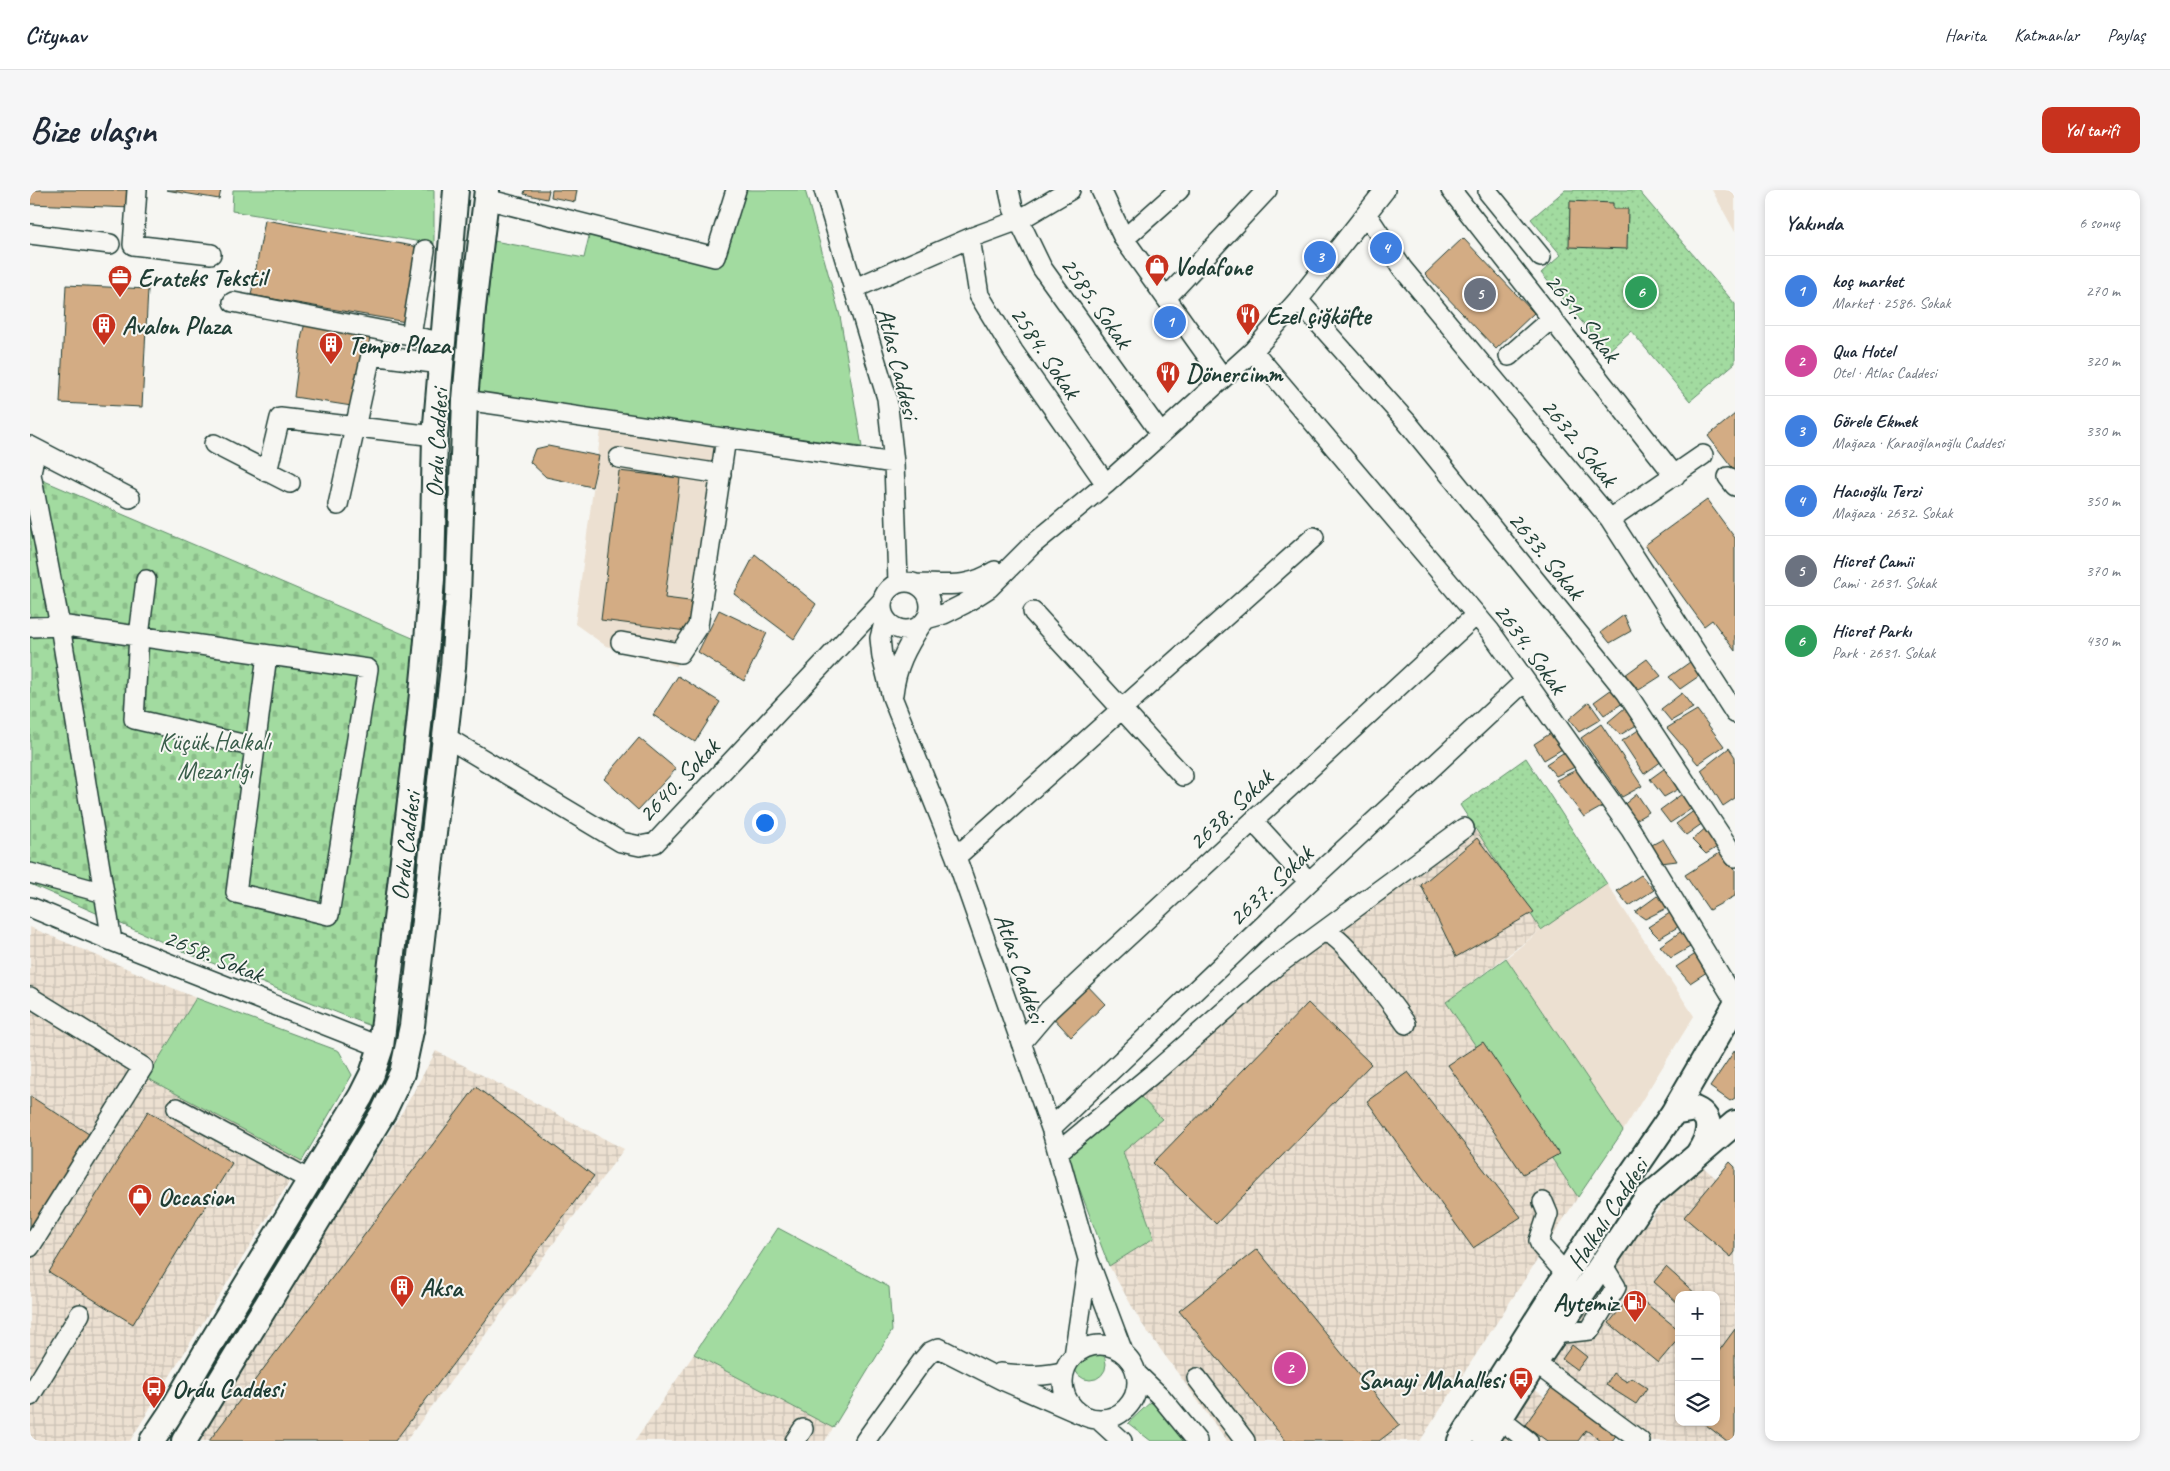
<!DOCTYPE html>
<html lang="tr">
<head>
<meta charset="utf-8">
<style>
  body { margin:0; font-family:Caveat,sans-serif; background:#f6f6f7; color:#1f2937 }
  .controls { position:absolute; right:15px; bottom:15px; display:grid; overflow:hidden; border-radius:10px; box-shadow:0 2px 8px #0003 }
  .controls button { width:45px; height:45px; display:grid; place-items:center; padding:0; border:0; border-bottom:1px solid #e0e1e3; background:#fff; color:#1f2937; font:25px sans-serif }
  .you { position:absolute; left:734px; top:632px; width:18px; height:18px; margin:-12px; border:4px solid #fff; border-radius:50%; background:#1a73e8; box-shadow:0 0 0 8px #1a73e833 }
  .badge { display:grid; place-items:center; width:32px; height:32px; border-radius:50%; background:#c8321e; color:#fff; font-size:16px; font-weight:700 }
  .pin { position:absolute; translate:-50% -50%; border:2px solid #fff; box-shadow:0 1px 5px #0006 }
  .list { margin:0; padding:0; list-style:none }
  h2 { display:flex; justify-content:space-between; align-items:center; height:65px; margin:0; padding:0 20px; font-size:21px }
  h2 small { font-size:16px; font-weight:400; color:#747a83 }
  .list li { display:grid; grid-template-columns:32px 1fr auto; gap:15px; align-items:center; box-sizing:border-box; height:70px; padding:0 20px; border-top:1px solid #e0e1e3 }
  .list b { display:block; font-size:19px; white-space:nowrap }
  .list p { margin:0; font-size:16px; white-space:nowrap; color:#747a83 }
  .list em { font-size:16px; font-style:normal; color:#747a83 }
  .icon { flex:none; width:28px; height:28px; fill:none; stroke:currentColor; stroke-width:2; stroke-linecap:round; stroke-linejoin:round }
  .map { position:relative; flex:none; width:1705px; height:1251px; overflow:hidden; border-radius:10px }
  header { display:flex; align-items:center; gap:30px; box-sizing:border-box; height:70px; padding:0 25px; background:#fff; border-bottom:1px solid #e0e1e3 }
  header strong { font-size:24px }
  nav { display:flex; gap:28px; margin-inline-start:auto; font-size:18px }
  .intro { display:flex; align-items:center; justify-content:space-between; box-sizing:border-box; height:120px; padding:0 30px }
  h1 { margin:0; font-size:35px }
  .button { padding:12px 22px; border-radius:10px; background:#c8321e; color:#fff; font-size:18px; font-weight:700 }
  main { display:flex; gap:30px; padding:0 30px }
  aside { flex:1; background:#fff; border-radius:10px; box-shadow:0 2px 8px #0003 }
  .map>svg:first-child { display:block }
  .built { fill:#ece0d1 }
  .industrial { fill:url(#industrial-grid); fill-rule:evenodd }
  .green { fill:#a2dba0; stroke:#608c6a }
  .cemetery { fill:url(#cemetery-stones); stroke:#608c6a }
  .park { fill:url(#park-dots); stroke:#608c6a }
  .building { fill:#d3ac84; stroke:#1f3d34 }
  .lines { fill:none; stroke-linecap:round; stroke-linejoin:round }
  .minor-casing { stroke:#1f3d34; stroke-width:22 }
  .major-casing { stroke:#1f3d34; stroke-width:28 }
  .minor { stroke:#f6f6f2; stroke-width:19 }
  .major { stroke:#f6f6f2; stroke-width:24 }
  .labels { text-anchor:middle; stroke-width:4; stroke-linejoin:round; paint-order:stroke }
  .poi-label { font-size:25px; font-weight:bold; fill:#1f3d34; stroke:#f6f6f2; text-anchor:start }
  .street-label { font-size:25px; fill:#1f3d34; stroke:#f6f6f2 }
  .park-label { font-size:25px; fill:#395d4a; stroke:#f6f6f2 }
</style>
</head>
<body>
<header>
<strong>Citynav</strong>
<nav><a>Harita</a><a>Katmanlar</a><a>Paylaş</a></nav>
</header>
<div class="intro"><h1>Bize ulaşın</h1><a class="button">Yol tarifi</a></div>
<main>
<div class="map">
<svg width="1705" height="1251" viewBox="0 0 1705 1251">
  <defs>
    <pattern id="industrial-grid" width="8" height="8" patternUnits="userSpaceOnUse" patternTransform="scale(1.25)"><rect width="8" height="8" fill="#ece0d1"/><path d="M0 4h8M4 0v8" fill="none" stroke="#cac1b4"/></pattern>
    <pattern id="cemetery-stones" width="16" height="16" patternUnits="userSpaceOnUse" patternTransform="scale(1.25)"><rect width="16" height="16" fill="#a2dba0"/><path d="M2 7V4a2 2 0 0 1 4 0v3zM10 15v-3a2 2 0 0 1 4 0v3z" fill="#8bbd8a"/></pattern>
    <pattern id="park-dots" width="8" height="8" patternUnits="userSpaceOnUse" patternTransform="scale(1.25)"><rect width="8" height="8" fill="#a2dba0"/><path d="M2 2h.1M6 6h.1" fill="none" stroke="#8bbd8a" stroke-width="1.8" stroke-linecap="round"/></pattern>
  </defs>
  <rect width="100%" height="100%" fill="#f6f6f2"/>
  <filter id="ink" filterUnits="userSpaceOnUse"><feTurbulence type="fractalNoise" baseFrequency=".02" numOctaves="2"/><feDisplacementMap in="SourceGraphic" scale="10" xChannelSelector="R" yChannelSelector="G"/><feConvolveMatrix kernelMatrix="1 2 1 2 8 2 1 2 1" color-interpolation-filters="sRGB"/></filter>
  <g filter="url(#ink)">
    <path class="built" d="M 1682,0 L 1705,0 L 1705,42 Z
      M 571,240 L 699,259 L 671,438 L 646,476 L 576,456 L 545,434 Z
      M 1577,694 L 1664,826 L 1593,941 L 1476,768 L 1511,740 Z"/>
    <path class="industrial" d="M 1447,640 L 1511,740 L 1416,812 L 1548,1007 L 1390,1251 L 1197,1251 L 1112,1134 L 1079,1076 L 1124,1048 L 1093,962 L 1106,902 L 1218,799 Z
      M 0,737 L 166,808 L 117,888 L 272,971 L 100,1251 L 0,1251 Z
      M 406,861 L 594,959 L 376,1251 L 163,1251 L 374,919 Z
      M 1672,976 L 1705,1005 L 1705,1251 L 1619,1251 L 1518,1176 L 1595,1058 L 1659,985 ZM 1649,1105 L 1686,1105 L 1686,1232 L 1649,1232 Z
      M 664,1164 L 803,1238 L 795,1251 L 605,1251 Z
      M 1504,1199 L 1573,1251 L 1469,1251 Z"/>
    <path class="green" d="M 203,0 L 404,0 L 404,54 L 202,21 Z
      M 714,0 L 775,0 L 810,126 L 832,257 L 447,204 L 464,51 L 554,68 L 560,42 L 689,72 Z
      M 1476,768 L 1593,941 L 1548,1007 L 1416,812 Z
      M 166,808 L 309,861 L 322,885 L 272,971 L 117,888 Z
      M 1106,902 L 1132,929 L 1093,962 L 1124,1048 L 1079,1076 L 1037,966 Z
      M 748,1038 L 859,1097 L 862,1141 L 803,1238 L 664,1164 Z
      M1044 1174a16 16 0 1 1 32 0a16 16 0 1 1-32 0Z
      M 1124,1209 L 1156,1251 L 1121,1251 L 1098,1233 Z"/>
    <path class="cemetery" d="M 0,265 L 5,287 L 385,449 L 341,836 L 162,765 L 0,694 Z"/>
    <path class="park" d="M 1535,0 L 1608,0 L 1705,114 L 1705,173 L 1660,211 L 1601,141 L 1577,162 L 1511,83 L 1531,65 L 1501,29 Z
      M 1496,568 L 1577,694 L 1511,740 L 1430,615 Z"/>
    <path class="building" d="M 0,0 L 104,0 L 102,18 L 0,14 Z
      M 136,0 L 191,0 L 189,9 Z
      M 495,0 L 519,0 L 517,9 L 494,4 Z
      M 522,0 L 547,0 L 545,12 L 521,7 Z
      M 1540,11 L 1583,13 L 1583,19 L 1598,19 L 1597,59 L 1539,57 Z
      M 235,30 L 389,57 L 376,132 L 221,105 Z
      M 1433,48 L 1504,123 L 1466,159 L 1395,84 Z
      M 36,95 L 118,99 L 112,217 L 30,213 Z
      M 276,130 L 341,141 L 328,217 L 264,207 L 272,144 Z
      M 1705,224 L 1705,281 L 1678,246 Z
      M 518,256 L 569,266 L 562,297 L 516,287 L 500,272 L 505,259 Z
      M 589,281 L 650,288 L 635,408 L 667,412 L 664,442 L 571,430 Z
      M 1677,310 L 1705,348 L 1705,461 L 1682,430 L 1674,436 L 1615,355 Z
      M 725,364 L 786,414 L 764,449 L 704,404 Z
      M 689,420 L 737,443 L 714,491 L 668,462 Z
      M 1594,425 L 1601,441 L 1580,453 L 1571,442 Z
      M 1617,469 L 1631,486 L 1609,500 L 1595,485 Z
      M 1660,472 L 1672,484 L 1650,499 L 1639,487 Z
      M 648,486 L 690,512 L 665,552 L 623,525 Z
      M 1582,499 L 1593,513 L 1574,525 L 1564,512 Z
      M 1652,503 L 1663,518 L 1641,531 L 1631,519 Z
      M 1559,512 L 1571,529 L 1549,542 L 1539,529 Z
      M 1597,516 L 1610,533 L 1590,545 L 1578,532 Z
      M 1667,520 L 1694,556 L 1668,574 L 1637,538 Z
      M 1571,534 L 1612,596 L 1592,607 L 1551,548 Z
      M 1613,537 L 1632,571 L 1614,584 L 1592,551 Z
      M 1524,541 L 1534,558 L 1514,570 L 1504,554 Z
      M 609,548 L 646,579 L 608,620 L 574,589 Z
      M 1699,558 L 1705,567 L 1705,608 L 1693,616 L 1671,580 Z
      M 1536,561 L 1547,576 L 1526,586 L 1516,574 Z
      M 1638,576 L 1652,597 L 1634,607 L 1620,589 Z
      M 1550,578 L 1577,614 L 1554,627 L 1526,590 Z
      M 1656,601 L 1664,617 L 1640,633 L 1630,620 Z
      M 1607,604 L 1619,622 L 1604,631 L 1591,617 Z
      M 1665,620 L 1673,633 L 1656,645 L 1646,634 Z
      M 1678,636 L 1689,656 L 1676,664 L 1662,650 Z
      M 1447,648 L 1504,722 L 1426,767 L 1391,695 Z
      M 1633,649 L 1647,671 L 1631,673 L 1618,657 Z
      M 1693,661 L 1705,679 L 1705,706 L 1679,720 L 1655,685 Z
      M 1611,685 L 1624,700 L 1599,716 L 1587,701 Z
      M 1627,706 L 1641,716 L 1615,729 L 1605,722 Z
      M 1643,721 L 1653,734 L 1629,748 L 1618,737 Z
      M 1656,738 L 1667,753 L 1641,768 L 1630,756 Z
      M 1670,761 L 1683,778 L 1660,793 L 1646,777 Z
      M 1054,792 L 1075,814 L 1041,847 L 1020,824 Z
      M 1278,813 L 1341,874 L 1186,1034 L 1123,973 Z
      M 1453,852 L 1529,964 L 1493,984 L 1418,875 Z
      M 1705,860 L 1705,908 L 1700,911 L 1680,897 Z
      M 1378,882 L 1491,1027 L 1443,1058 L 1337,911 Z
      M 446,897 L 564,986 L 365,1251 L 179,1251 Z
      M 0,906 L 62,946 L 0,1040 Z
      M 118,921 L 202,973 L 103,1134 L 19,1082 Z
      M 1700,972 L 1705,977 L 1705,1062 L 1701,1067 L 1654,1027 Z
      M 1227,1059 L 1370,1235 L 1349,1251 L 1256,1251 L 1149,1121 Z
      M 1636,1077 L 1667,1105 L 1649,1105 L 1649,1114 L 1624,1092 Z
      M 1603,1103 L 1649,1140 L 1649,1148 L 1628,1173 L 1579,1133 Z
      M 1705,1139 L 1705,1251 L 1697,1251 L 1672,1232 L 1686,1232 L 1686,1165 Z
      M 1542,1155 L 1557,1167 L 1547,1180 L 1532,1169 Z
      M 1583,1183 L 1597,1192 L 1602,1188 L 1617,1198 L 1606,1214 L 1576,1195 Z
      M 1522,1197 L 1587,1244 L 1582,1251 L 1571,1251 L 1556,1240 L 1548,1251 L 1517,1251 L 1495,1235 Z"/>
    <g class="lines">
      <defs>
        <path id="minor" d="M 107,0 L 103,55 L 181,64
          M 794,0 L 857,208 L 864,273 L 868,393
          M 979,0 L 983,18 L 1012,78 L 1131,244
          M 1071,0 L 1094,49 L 1193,188
          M 1421,0 L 1645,286
          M 1458,2 L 1511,67
          M 456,9 L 685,67 L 706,0
          M 1337,25 L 1372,78 L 1580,329 L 1705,523
          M 0,44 L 80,54
          M 940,48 L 949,105 L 983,161 L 1076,294
          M 1094,49 L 1149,0
          M 823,99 L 940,48 L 989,30 L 1040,0
          M 1136,108 L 1237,0
          M 1268,110 L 1376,231 L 1596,502 L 1705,667
          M 203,112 L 412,152
          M 381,146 L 395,60
          M 1223,161 L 1460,441 L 1601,640 L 1705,811
          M 1479,166 L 1522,128
          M 435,210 L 864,273
          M 184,254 L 260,293
          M 0,256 L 100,308
          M 589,268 L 691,284
          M 3,272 L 1,284 L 30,436 L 82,751
          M 237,282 L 250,228 L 405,246
          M 1698,287 L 1705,296
          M 308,315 L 341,165 L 411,174
          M 1580,329 L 1673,265
          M 116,390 L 109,446 L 104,529 L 225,557
          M852 416a24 24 0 1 1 48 0a24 24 0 1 1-48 0Z
          M 886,394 C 917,394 938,399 965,381
          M 1003,422 L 1153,586
          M 855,429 L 850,448 L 852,467 L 862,507 L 926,667 L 1021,938 L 1058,1069 L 1093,1162
          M 896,429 L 914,424 L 934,414 L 959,398 L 1001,356 L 1076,294 L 1223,161 L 1268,110 L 1355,0
          M 0,437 L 37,436 L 338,479 L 299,725 L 206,703 L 237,465
          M 591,452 L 650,463 L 668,436 L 696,248
          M 863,504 C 866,477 876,458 891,435
          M 414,546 L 591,652 L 610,656 L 625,653 L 852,411
          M 1223,631 L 1279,692
          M 926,667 L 1284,347
          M 0,683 L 74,703
          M 0,717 L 82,751 L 351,857
          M 1291,743 L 1434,638
          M 0,807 L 113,877 L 0,1057
          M 991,853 L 1019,820 L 1053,788 L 1446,425
          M 147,918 L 280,990
          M 1021,938 L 1279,692 L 1495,491
          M 1028,962 L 1126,881 L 1246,776 L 1291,743 C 1294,743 1296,743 1299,744 C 1315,749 1364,817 1376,834
          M 1513,1012 L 1518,1024 L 1509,1051 L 1511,1056 L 1537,1085
          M 1524,1144 L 1560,1140 L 1586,1097 L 1572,1074
          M1033 1192a37 37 0 1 1 74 0a37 37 0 1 1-74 0Z
          M 1044,1166 L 1058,1071
          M 1505,1173 L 1610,1251
          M 970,1183 C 992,1185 1012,1188 1034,1181
          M 1106,1183 L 1131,1207 L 1167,1251
          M 1167,1188 L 1215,1251
          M 0,1206 L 50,1124
          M 1470,1229 L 1498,1251
          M 1069,1230 L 1092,1251
          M 765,1251 L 773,1239
          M 835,1251 L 893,1170 L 900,1162 L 909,1158 L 972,1190 L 1050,1224"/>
        <path id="major" d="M 1643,923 L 1665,919 C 1686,928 1678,949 1668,964
          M 122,1251 L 140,1224 L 178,1158 L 331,906 L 342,884 L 351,857 L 389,535 L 397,450 L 402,389 L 405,246 L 426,0
          M 154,1251 L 353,923 L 372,883 L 382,836 L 423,477 L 428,406 L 435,210 L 443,118 L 457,0
          M 1430,1251 L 1580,1015 L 1643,923 L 1705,816
          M 1456,1251 L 1505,1173 L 1616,1009 L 1705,933"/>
      </defs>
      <use href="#minor" class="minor-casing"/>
      <use href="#major" class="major-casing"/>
      <use href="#minor" class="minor"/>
      <use href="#major" class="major"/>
    </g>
  </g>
  <defs>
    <symbol id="shop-pin" viewBox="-11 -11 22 30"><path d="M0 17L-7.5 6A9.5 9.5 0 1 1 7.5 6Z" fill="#c8321e" stroke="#f6f6f2"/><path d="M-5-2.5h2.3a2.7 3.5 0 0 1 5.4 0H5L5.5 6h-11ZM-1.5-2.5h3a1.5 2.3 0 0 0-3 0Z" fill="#fff"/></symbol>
    <symbol id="office-pin" viewBox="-11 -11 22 30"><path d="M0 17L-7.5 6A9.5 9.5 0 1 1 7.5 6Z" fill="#c8321e" stroke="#f6f6f2"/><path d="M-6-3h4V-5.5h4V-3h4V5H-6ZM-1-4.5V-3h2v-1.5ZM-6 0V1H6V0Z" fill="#fff"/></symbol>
    <symbol id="restaurant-pin" viewBox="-11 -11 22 30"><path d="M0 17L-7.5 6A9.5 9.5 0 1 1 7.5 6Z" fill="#c8321e" stroke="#f6f6f2"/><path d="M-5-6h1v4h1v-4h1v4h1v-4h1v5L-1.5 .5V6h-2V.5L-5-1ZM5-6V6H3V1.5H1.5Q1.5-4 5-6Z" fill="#fff"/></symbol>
    <symbol id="building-pin" viewBox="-11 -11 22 30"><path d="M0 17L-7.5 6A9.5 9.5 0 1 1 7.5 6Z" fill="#c8321e" stroke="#f6f6f2"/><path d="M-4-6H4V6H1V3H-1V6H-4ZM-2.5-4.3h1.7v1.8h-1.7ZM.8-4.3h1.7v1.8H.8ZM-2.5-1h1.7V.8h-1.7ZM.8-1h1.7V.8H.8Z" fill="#fff"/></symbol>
    <symbol id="fuel-pin" viewBox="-11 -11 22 30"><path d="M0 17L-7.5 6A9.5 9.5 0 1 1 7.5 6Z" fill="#c8321e" stroke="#f6f6f2"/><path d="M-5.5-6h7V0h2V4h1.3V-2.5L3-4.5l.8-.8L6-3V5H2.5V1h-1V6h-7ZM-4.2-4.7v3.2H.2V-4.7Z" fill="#fff"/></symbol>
    <symbol id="bus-pin" viewBox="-11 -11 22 30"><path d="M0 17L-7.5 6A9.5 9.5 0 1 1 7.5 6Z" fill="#c8321e" stroke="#f6f6f2"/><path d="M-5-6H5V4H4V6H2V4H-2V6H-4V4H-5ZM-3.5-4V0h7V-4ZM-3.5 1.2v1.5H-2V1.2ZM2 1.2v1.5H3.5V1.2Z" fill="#fff"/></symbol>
  </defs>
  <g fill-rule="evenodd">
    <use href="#shop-pin" x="1113" y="62" width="28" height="38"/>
    <use href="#office-pin" x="76" y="73" width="28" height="38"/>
    <use href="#restaurant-pin" x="1204" y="111" width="28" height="38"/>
    <use href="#building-pin" x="60" y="121" width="28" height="38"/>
    <use href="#building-pin" x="287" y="140" width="28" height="38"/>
    <use href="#restaurant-pin" x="1124" y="169" width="28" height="38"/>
    <use href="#shop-pin" x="96" y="992" width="28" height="38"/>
    <use href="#building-pin" x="358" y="1083" width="28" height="38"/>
    <use href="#fuel-pin" x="1591" y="1098" width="28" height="38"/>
    <use href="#bus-pin" x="1477" y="1175" width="28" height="38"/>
    <use href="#bus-pin" x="110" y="1184" width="28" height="38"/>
  </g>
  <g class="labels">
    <g class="poi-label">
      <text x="1144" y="85">Vodafone</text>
      <text x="108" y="96">Erateks Tekstil</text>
      <text x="1236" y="134">Ezel çiğköfte</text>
      <text x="92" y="144">Avalon Plaza</text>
      <text x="318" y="163">Tempo Plaza</text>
      <text x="1156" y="192">Dönercimm</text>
      <text x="128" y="1015">Occasion</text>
      <text x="390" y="1106">Aksa</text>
      <text x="1588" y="1121" text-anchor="end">Aytemiz</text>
      <text x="1474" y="1198" text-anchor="end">Sanayi Mahallesi</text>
      <text x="142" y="1207">Ordu Caddesi</text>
    </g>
    <g class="street-label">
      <text transform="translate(1067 112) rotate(55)" y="9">2585. Sokak</text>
      <text transform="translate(1553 127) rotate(52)" y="9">2631. Sokak</text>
      <text transform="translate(1016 162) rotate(56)" y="9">2584. Sokak</text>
      <text transform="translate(869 173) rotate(76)" y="9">Atlas Caddesi</text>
      <text transform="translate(1550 252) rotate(51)" y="9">2632. Sokak</text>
      <text transform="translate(406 253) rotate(-87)" y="9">Ordu Caddesi</text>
      <text transform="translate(1517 365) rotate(51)" y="9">2633. Sokak</text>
      <text transform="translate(1501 458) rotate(54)" y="9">2634. Sokak</text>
      <text transform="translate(648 590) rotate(-46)" y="9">2640. Sokak</text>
      <text transform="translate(1200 619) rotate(-43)" y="9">2638. Sokak</text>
      <text transform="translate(375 656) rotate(-83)" y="9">Ordu Caddesi</text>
      <text transform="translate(1240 695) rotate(-43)" y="9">2637. Sokak</text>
      <text transform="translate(184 765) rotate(22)" y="9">2658. Sokak</text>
      <text transform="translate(991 778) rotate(71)" y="9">Atlas Caddesi</text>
      <text transform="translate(1577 1024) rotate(-57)" y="9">Halkalı Caddesi</text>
    </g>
    <g class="park-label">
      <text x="185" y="560">Küçük Halkalı<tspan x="185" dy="29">Mezarlığı</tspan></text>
    </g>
  </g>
</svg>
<div class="controls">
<button>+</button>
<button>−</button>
<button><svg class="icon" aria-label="layers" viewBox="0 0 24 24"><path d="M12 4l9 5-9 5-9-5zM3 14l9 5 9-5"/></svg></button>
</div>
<div class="you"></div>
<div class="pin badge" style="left:1140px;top:132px;background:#3f7fe0">1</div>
<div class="pin badge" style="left:1260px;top:1178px;background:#d1479c">2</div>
<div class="pin badge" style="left:1290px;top:67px;background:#3f7fe0">3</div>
<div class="pin badge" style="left:1356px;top:58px;background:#3f7fe0">4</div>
<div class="pin badge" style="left:1450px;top:104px;background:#6b7280">5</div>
<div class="pin badge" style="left:1611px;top:102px;background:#2e9e5b">6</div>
</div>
<aside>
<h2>Yakında<small>6 sonuç</small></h2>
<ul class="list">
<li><span class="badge" style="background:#3f7fe0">1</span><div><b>koç market</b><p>Market · 2586. Sokak</p></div><em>270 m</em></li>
<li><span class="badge" style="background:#d1479c">2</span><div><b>Qua Hotel</b><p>Otel · Atlas Caddesi</p></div><em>320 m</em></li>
<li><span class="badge" style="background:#3f7fe0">3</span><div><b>Görele Ekmek</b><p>Mağaza · Karaoğlanoğlu Caddesi</p></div><em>330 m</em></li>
<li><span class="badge" style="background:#3f7fe0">4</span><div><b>Hacıoğlu Terzi</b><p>Mağaza · 2632. Sokak</p></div><em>350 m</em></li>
<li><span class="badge" style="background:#6b7280">5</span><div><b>Hicret Camii</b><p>Cami · 2631. Sokak</p></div><em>370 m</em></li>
<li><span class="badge" style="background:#2e9e5b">6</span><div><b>Hicret Parkı</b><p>Park · 2631. Sokak</p></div><em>430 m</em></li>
</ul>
</aside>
</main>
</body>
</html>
